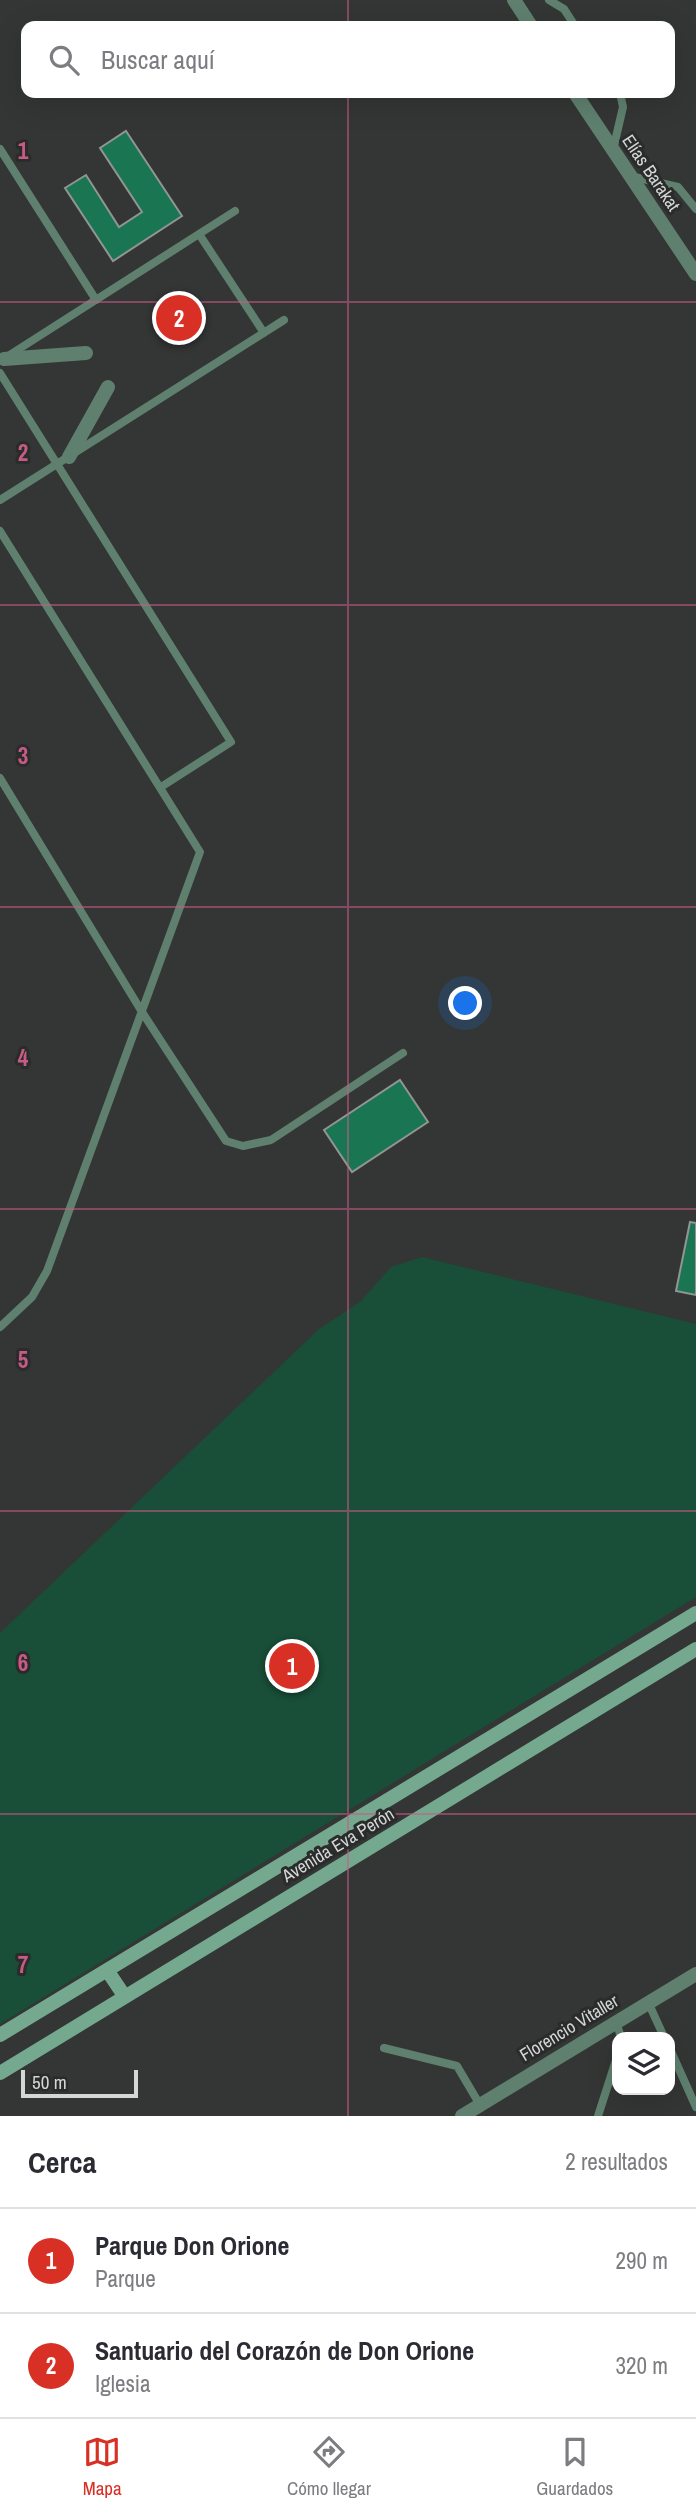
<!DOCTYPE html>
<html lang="es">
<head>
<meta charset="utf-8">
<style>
  body { margin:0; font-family:"Archivo Narrow",sans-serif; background:#f7f7f7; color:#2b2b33 }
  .controls { position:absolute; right:21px; bottom:21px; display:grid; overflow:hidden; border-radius:14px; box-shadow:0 7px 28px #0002 }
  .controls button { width:63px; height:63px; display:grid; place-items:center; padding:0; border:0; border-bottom:2px solid #e1e1e2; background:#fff; color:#2b2b33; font:35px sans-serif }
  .scale { position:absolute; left:21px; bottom:18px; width:117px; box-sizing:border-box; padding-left:7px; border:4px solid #d4d7d5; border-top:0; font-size:19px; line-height:24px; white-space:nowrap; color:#d4d7d5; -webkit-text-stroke:5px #292c2a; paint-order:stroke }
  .you { position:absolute; left:466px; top:1004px; width:24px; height:24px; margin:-18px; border:5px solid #fff; border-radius:50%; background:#1a73e8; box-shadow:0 0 0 10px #1a73e833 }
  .badge { display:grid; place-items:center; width:46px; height:46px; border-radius:50%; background:#d93025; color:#fff; font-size:23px; font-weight:700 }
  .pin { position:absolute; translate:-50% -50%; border:4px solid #fff; box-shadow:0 2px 7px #0006 }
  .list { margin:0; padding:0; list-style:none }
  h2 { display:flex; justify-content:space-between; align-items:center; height:91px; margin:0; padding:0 28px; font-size:30px }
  h2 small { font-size:23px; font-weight:400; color:#7c7c81 }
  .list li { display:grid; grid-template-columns:46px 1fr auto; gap:21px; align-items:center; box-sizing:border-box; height:105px; padding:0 28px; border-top:2px solid #e1e1e2 }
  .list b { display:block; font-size:26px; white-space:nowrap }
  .list p { margin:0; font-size:23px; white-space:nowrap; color:#7c7c81 }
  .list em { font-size:23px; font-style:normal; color:#7c7c81 }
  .icon { flex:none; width:38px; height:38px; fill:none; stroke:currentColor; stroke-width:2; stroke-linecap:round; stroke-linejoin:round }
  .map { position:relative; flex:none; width:696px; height:2116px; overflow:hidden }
  .search { position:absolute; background:#fff; box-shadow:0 7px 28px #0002; left:21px; right:21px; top:21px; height:77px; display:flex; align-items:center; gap:18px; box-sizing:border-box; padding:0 24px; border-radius:14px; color:#7c7c81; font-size:26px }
  .sheet { height:301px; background:#fff }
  nav { display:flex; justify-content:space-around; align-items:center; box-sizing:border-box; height:98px; border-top:2px solid #e1e1e2; background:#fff; font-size:19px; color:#7c7c81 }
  nav a { display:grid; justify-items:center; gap:4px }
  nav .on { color:#d93025 }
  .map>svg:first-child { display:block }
  .green { fill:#194e38 }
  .building { fill:#1a7553; stroke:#919593; stroke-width:2 }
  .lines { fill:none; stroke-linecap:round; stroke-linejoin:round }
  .lane { stroke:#5f806f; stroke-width:8 }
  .street { stroke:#5f806f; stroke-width:14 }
  .secondary { stroke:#74a98f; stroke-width:14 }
  .grid { fill:none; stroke:#c85b86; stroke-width:2; stroke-opacity:0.55 }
  .labels { text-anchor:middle; stroke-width:6; stroke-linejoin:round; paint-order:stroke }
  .street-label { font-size:18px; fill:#d4d7d5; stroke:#292c2a }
  .grid-label { font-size:23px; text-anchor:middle; font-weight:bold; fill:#c85b86; stroke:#292c2a; stroke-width:6; stroke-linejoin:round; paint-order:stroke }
</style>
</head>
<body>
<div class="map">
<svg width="696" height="2116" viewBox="0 0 696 2116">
  <rect width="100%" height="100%" fill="#333634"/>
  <path class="green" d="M 422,1257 L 696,1324 L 696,1597 L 0,2024 L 0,1633 L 319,1329 L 360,1302 L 391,1267 Z"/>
  <path class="building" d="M 126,131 L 182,216 L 113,261 L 65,188 L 86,175 L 119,227 L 142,212 L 100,148 Z
    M 400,1080 L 428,1122 L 352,1172 L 324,1130 Z
    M 690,1222 L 696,1223 L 696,1295 L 676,1291 Z"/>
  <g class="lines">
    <path class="lane" d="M 549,0 L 564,9 L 575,26
      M 0,149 L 96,300
      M 613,150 L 623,107 L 620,93
      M 630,176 L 678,187 L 696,209
      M 199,234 L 264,333
      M 8,356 L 235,211
      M 0,373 L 231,742 L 161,787
      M 0,500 L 284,320
      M 0,531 L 200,852 L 47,1271 L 32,1297 L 0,1327
      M 0,778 L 142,1012 L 226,1141 L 243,1146 L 271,1140 L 403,1053
      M 648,2002 L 664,2037
      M 616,2022 L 621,2037
      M 384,2048 L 457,2066 L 480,2105
      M 670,2049 L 696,2107
      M 598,2116 L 617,2057"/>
    <path class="street" d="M 514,0 L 531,26
      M 575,93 L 696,274
      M 4,359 L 86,353
      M 69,457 L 108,387
      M 462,2116 L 696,1974"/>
    <path class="secondary" d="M 107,1970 L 125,1997
      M 0,2035 L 696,1613
      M 0,2073 L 696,1649"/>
  </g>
  <path class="grid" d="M 348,0 L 348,26M 348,93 L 348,2116M 0,302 L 696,302M 0,605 L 696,605M 0,907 L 696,907M 0,1209 L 696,1209M 0,1511 L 696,1511M 0,1814 L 696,1814"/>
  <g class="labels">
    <g class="street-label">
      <text transform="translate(651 173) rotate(56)" y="6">Elías Barakat</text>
      <text transform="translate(338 1845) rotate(-31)" y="6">Avenida Eva Perón</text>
      <text transform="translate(569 2028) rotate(-31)" y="6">Florencio Vitaller</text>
    </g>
  </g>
  <g class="grid-label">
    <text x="23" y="159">1</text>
    <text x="23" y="461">2</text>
    <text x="23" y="764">3</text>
    <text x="23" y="1066">4</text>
    <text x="23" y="1368">5</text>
    <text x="23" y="1671">6</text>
    <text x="23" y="1973">7</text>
  </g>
</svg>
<div class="controls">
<button><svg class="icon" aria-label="layers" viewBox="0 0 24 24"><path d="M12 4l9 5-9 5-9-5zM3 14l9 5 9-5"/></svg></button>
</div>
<div class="scale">50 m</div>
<div class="you"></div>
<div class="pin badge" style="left:292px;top:1666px">1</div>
<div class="pin badge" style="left:179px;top:318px">2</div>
<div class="search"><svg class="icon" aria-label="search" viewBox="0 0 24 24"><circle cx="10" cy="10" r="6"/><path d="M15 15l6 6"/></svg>Buscar aquí</div>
</div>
<section class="sheet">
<h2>Cerca<small>2 resultados</small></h2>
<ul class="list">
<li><span class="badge">1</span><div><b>Parque Don Orione</b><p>Parque</p></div><em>290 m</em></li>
<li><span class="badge">2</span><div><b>Santuario del Corazón de Don Orione</b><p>Iglesia</p></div><em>320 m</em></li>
</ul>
</section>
<nav>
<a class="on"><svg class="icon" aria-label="map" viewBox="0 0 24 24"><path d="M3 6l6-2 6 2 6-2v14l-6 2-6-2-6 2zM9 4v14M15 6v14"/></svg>Mapa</a>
<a><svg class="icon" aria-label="directions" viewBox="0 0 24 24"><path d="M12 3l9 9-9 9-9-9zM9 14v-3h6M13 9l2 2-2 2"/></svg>Cómo llegar</a>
<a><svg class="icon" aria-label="saved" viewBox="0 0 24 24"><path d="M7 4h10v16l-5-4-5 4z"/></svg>Guardados</a>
</nav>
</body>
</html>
